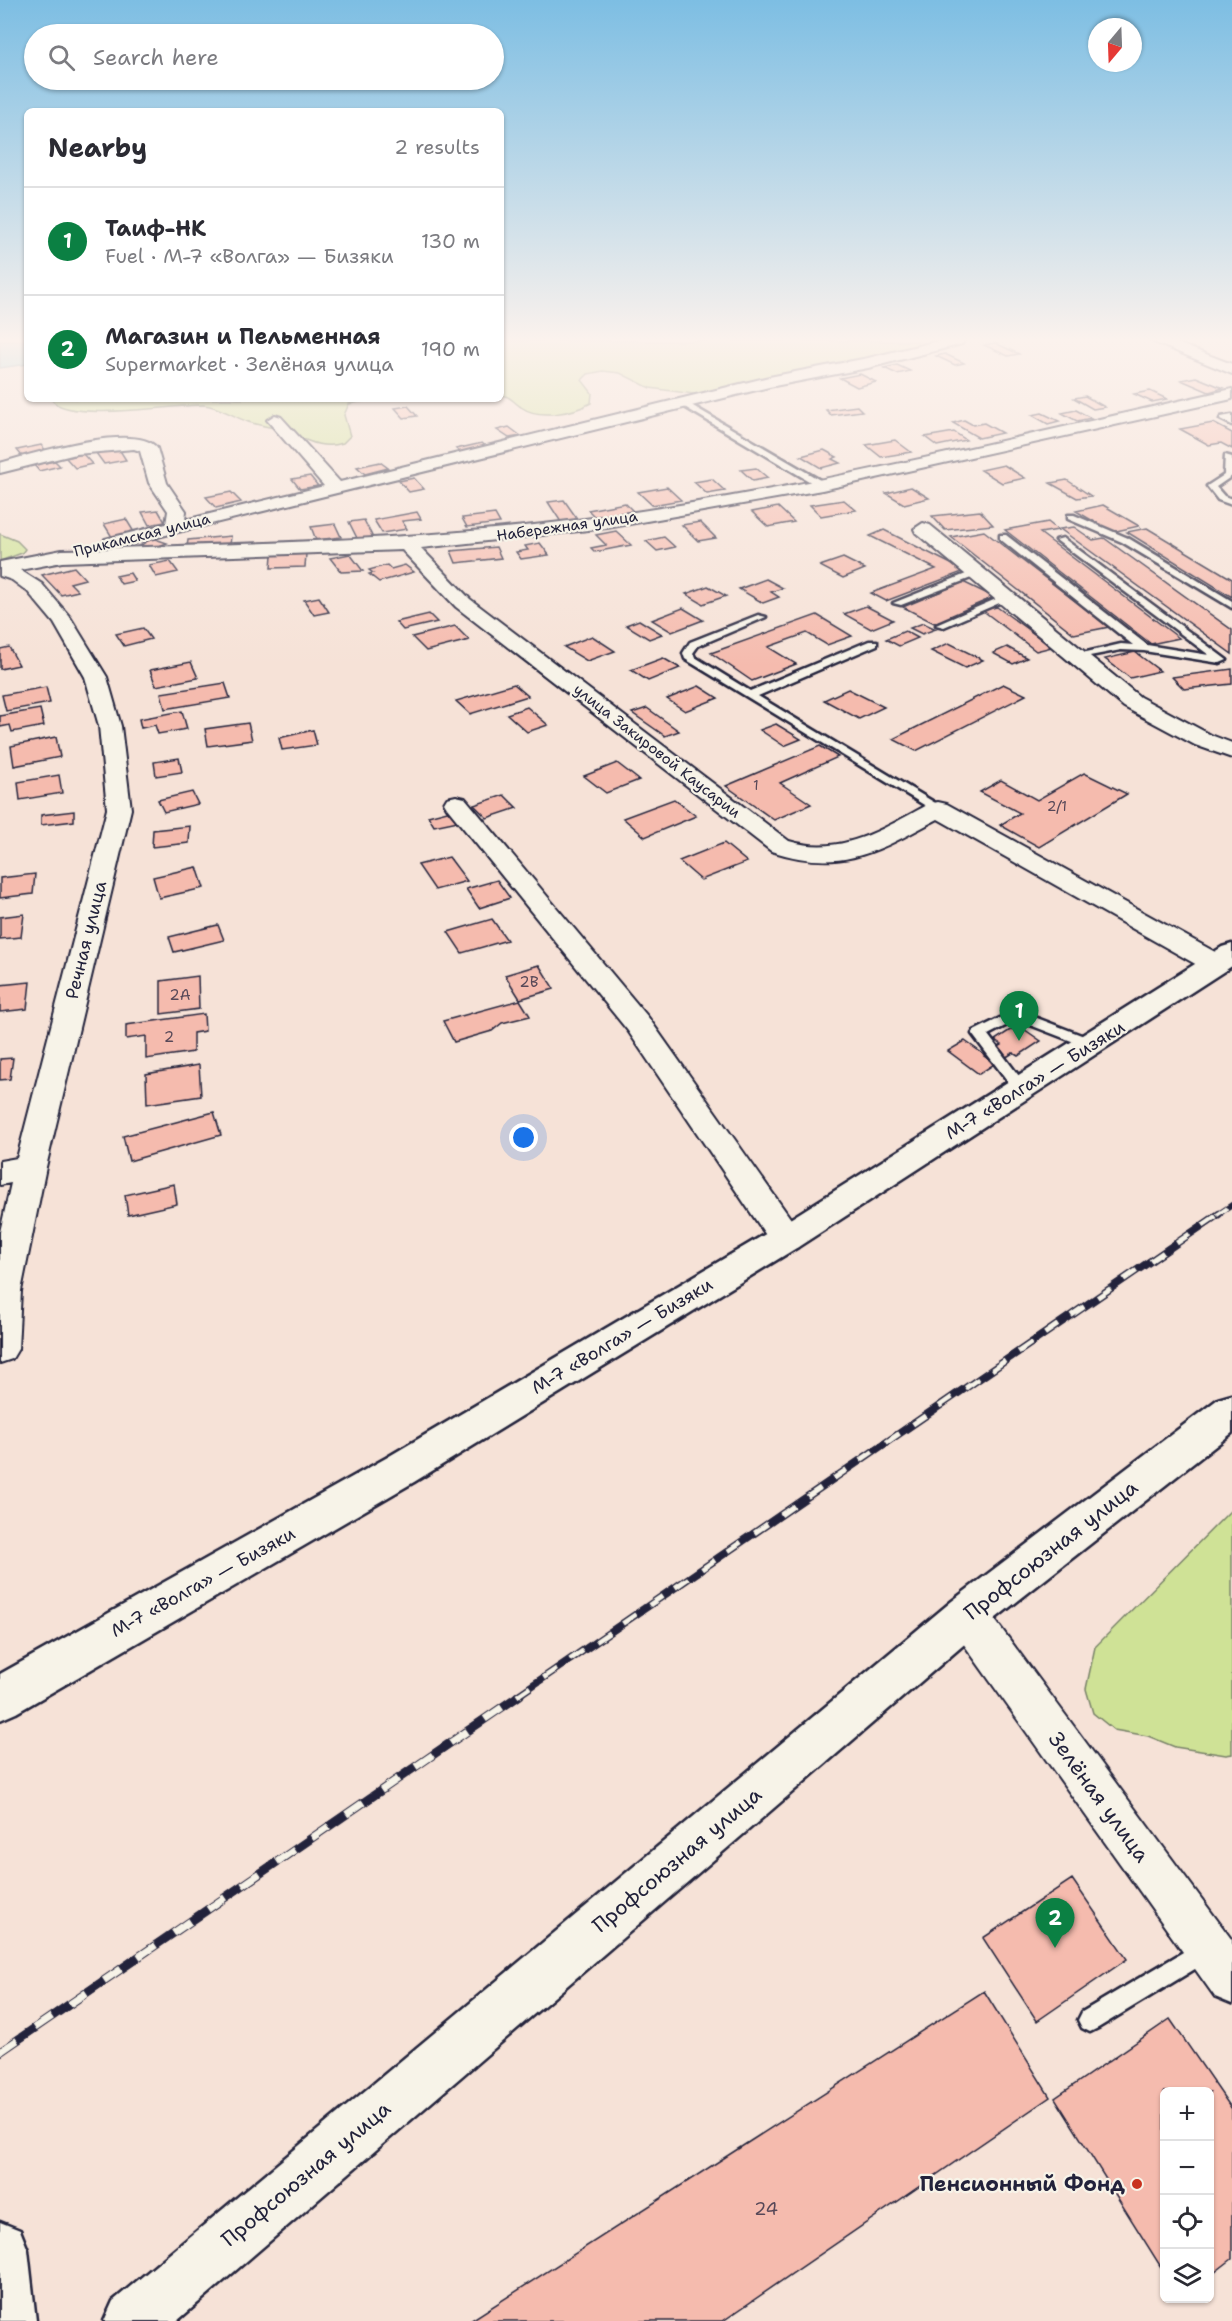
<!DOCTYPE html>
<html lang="en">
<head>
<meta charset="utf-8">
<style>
  body { margin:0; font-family:"Shantell Sans",sans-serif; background:#f2f2f3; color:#2b2b33 }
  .controls { position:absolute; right:18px; bottom:18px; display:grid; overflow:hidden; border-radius:9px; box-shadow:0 2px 4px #0004 }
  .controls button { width:54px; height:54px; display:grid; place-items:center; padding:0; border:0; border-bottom:2px solid #e1e1e2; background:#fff; color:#2b2b33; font:30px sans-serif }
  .compass { position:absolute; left:1088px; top:18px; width:54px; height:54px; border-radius:50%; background:#fff; box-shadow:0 2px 4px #0004; rotate:199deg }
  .you { position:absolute; left:524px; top:1138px; width:21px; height:21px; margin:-15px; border:4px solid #fff; border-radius:50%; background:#1a73e8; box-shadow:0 0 0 9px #1a73e833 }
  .badge { display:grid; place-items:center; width:39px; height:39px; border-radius:50%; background:#0b8043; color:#fff; font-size:20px; font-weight:700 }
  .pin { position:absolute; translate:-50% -50px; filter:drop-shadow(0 2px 3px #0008) }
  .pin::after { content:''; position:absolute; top:32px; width:21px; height:18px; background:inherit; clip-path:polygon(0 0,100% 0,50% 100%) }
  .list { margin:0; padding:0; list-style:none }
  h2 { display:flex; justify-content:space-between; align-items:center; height:78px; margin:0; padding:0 24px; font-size:26px }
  h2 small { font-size:20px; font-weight:400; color:#7c7c81 }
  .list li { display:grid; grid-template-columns:39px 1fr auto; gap:18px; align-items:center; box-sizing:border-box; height:108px; padding:0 24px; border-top:2px solid #e1e1e2 }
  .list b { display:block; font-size:22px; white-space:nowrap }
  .list p { margin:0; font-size:20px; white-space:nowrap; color:#7c7c81 }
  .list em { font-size:20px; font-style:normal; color:#7c7c81 }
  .icon { flex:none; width:33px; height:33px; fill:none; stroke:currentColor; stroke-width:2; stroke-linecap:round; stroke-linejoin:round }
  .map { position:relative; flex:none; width:1232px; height:2321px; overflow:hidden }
  .search { position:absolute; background:#fff; box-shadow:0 2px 4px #0004; left:24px; top:24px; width:480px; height:66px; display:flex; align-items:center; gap:15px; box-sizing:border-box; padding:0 21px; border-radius:33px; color:#7c7c81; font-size:22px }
  .panel { position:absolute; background:#fff; box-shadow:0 2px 4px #0004; left:24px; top:108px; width:480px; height:294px; border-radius:9px }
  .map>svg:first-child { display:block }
  .green { fill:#cfe296; stroke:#788268; stroke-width:1.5 }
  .water { fill:#7ecedb; stroke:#59899b; stroke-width:1.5 }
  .building { fill:#f5bbae; stroke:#22223b; stroke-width:1.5 }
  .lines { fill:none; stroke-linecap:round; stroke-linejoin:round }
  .lane-casing { stroke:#22223b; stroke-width:5 }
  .street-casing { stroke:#22223b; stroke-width:4 }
  .secondary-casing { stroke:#22223b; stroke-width:5 }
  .lane { fill:#f7f3e8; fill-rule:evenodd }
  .street { fill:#f7f3e8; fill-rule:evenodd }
  .secondary { fill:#f7f3e8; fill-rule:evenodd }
  .rail-far2-casing { stroke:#22223b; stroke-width:6 }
  .rail-far1-casing { stroke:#22223b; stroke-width:8 }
  .rail-casing { stroke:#22223b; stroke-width:9 }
  .rail-far2 { stroke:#f7f3e8; stroke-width:4; stroke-dasharray:12; stroke-linecap:butt }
  .rail-far1 { stroke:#f7f3e8; stroke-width:5; stroke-dasharray:16; stroke-linecap:butt }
  .rail { stroke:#f7f3e8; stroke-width:7; stroke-dasharray:21; stroke-linecap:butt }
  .poi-dot { fill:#c8321e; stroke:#f7f3e8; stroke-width:2 }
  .labels { text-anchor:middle; stroke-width:4.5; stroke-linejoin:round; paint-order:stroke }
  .far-number-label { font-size:14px; fill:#574858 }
  .far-street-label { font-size:15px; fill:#22223b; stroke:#f7f3e8 }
  .number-label { font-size:15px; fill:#574858 }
  .street-label { font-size:18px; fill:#22223b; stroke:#f7f3e8 }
  .near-number-label { font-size:18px; fill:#574858 }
  .near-street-label { font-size:21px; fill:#22223b; stroke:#f7f3e8 }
  .near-poi-label { font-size:21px; font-weight:bold; fill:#22223b; stroke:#f7f3e8; text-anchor:end }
</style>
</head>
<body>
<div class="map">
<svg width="1232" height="2321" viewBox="0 0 1232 2321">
  <rect width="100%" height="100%" fill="#f6e2d7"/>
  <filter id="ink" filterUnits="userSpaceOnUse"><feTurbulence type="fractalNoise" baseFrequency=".0167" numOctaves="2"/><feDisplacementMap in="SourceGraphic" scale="12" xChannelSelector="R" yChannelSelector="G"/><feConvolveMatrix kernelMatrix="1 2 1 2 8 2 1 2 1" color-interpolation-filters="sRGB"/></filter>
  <g filter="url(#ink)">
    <path class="green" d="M 501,341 L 918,341 L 918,342 L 911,349 L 712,393 L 694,394 L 650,388 L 620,373 L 603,371 L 588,374 L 582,380 L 592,393 L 591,403 C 573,413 539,420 521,407 C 513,402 511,396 501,395 Z
      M 51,399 L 377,399 L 349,404 L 344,415 L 350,436 L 343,443 C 318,451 301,436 278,429 C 267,426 256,425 246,421 C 232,416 219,406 203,405 C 174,405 66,423 51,399 Z
      M 0,534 L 17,541 L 25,549 L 22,553 L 0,561 Z
      M 1232,1509 L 1232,1754 L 1226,1755 L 1175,1747 L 1148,1736 L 1114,1730 L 1093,1713 L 1086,1689 L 1095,1647 Z"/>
    <path class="water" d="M 0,341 L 27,341 L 27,364 L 0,368 Z"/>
    <path class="building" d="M 995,343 L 1019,354 L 1008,356 L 984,345 Z
      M 945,354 L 964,363 L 955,365 L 936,356 Z
      M 897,365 L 910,371 L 897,374 L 884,368 Z
      M 860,374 L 876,382 L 857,387 L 840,378 Z
      M 1196,377 L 1223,388 L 1209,392 L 1181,380 Z
      M 1150,391 L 1167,399 L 1152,402 L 1134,394 Z
      M 1085,396 L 1105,407 L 1093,409 L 1074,398 Z
      M 408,406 L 417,416 L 404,418 L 395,408 Z
      M 857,406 L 862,411 L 831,415 L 826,410 Z
      M 1076,410 L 1091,418 L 1077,421 L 1062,413 Z
      M 1042,413 L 1059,421 L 1048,424 L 1032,415 Z
      M 964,420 L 973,425 L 984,423 L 1002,433 L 979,438 L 953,423 Z
      M 1213,423 L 1232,433 L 1232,449 L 1221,443 L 1209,445 L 1180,429 Z
      M 509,427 L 521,436 L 509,438 L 497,430 Z
      M 954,432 L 966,440 L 937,446 L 925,437 Z
      M 895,440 L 911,452 L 881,457 L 866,445 Z
      M 482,443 L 488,448 L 461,453 L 456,449 Z
      M 41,445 L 50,455 L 26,461 L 17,450 Z
      M 119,449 L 126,460 L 104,464 L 96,453 Z
      M 824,450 L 837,457 L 832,459 L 840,463 L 821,468 L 801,456 Z
      M 83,454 L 92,464 L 75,468 L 66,458 Z
      M 55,461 L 60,466 L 39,471 L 34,465 Z
      M 380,462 L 388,468 L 365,474 L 357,467 Z
      M 1004,465 L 1025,478 L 1002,483 L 981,470 Z
      M 756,468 L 768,478 L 753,481 L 741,470 Z
      M 310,476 L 318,486 L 300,489 L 292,479 Z
      M 414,478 L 424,489 L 409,492 L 399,481 Z
      M 712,479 L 725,491 L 707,494 L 694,482 Z
      M 1067,480 L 1091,496 L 1077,498 L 1050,483 Z
      M 667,487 L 681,500 L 652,505 L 638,492 Z
      M 911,487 L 929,498 L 904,504 L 886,493 Z
      M 231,492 L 241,502 L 216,508 L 206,497 Z
      M 564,500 L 578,520 L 561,522 L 548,502 Z
      M 844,500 L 856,510 L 821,516 L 810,505 Z
      M 625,503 L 633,511 L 596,518 L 588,510 Z
      M 1103,505 L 1139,526 L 1112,532 L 1076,511 Z
      M 778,507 L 794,522 L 768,527 L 752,512 Z
      M 158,510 L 165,522 L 149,525 L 142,512 Z
      M 980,511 L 993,525 L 945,530 L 932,516 Z
      M 417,512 L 421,519 L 402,521 L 407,529 L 382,533 L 374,520 Z
      M 495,514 L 500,523 L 467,527 L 462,518 Z
      M 126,519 L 134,532 L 112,537 L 104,524 Z
      M 364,520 L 373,538 L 358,540 L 349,522 Z
      M 700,522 L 716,538 L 698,541 L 682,525 Z
      M 1048,522 L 1058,530 L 1040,533 L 1179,638 L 1151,644 L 1005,530 Z
      M 335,524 L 341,537 L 316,540 L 311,527 Z
      M 1074,527 L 1093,540 L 1104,538 L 1232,630 L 1232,654 L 1060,529 Z
      M 1147,528 L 1232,579 L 1232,597 L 1127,532 Z
      M 884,530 L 965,571 L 886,601 L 871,593 L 936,569 L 870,536 Z
      M 616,531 L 631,545 L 595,552 L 591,548 L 606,545 L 596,535 Z
      M 984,531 L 1109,627 L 1074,634 L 951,537 Z
      M 231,536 L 230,545 L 187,547 L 188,540 Z
      M 664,537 L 675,547 L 657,551 L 646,541 Z
      M 152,538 L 167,543 L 148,550 L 138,547 Z
      M 540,543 L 549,555 L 521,559 L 516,552 L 528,550 L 525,546 Z
      M 496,547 L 501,558 L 456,563 L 451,551 Z
      M 306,554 L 305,567 L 271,568 L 272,555 Z
      M 350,554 L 363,571 L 341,572 L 330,558 Z
      M 843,558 L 865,569 L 843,578 L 820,566 Z
      M 170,561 L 178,572 L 156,577 L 149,565 Z
      M 387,565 L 391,569 L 405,565 L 414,572 L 379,582 L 369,574 L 373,573 L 369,570 Z
      M 74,567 L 85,579 L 70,583 L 78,591 L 61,595 L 42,575 Z
      M 130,573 L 135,581 L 121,584 L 116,576 Z
      M 766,579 L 783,588 L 771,592 L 779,597 L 763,603 L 739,589 Z
      M 963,582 L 994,597 L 934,623 L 903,607 Z
      M 708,586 L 726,596 L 703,604 L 686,594 Z
      M 319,597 L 329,612 L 314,615 L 304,600 Z
      M 866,606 L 893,620 L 871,629 L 844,614 Z
      M 997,607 L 1052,647 L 1036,651 L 982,610 Z
      M 683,608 L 703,620 L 672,632 L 652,620 Z
      M 429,614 L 437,622 L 403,630 L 396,622 Z
      M 817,615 L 852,636 L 827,645 L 807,633 L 768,647 L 796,664 L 752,681 L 711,653 Z
      M 639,620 L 662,634 L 649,639 L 626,625 Z
      M 923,623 L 936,629 L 922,634 L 910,628 Z
      M 455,626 L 469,640 L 426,651 L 412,637 Z
      M 143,628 L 151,639 L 124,646 L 116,634 Z
      M 905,631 L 918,638 L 899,646 L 886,639 Z
      M 592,636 L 615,651 L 587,661 L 564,647 Z
      M 949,643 L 983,660 L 965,668 L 931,651 Z
      M 9,647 L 19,665 L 0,669 L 0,649 Z
      M 1007,647 L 1027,658 L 1013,664 L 993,653 Z
      M 1135,652 L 1160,671 L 1130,678 L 1105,659 Z
      M 663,658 L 680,668 L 648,681 L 631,670 Z
      M 191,662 L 198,678 L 156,686 L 150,670 Z
      M 1232,669 L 1232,684 L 1184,689 L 1172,677 Z
      M 225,683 L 230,698 L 165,709 L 161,693 Z
      M 514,684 L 528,696 L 470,714 L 456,701 Z
      M 1003,684 L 1026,695 L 916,751 L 893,739 Z
      M 699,686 L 718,698 L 685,711 L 667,699 Z
      M 46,687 L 50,703 L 6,711 L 2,695 Z
      M 848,689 L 884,707 L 859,719 L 824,700 Z
      M 527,707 L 548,725 L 527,732 L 507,714 Z
      M 647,708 L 679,731 L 665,736 L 632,713 Z
      M 40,709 L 44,726 L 12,732 L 10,725 L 0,727 L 0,716 Z
      M 182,711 L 187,729 L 158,734 L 155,725 L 141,728 L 139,719 Z
      M 248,723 L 252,740 L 208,746 L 205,729 Z
      M 776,724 L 801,739 L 784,746 L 760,730 Z
      M 313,730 L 317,745 L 282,750 L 279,738 Z
      M 56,737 L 60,757 L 14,766 L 11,746 Z
      M 820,746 L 838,757 L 780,783 L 811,804 L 774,820 L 726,786 Z
      M 179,758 L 182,772 L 156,776 L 154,762 Z
      M 617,763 L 639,780 L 606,793 L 584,776 Z
      M 1084,773 L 1127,794 L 1039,847 L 1000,825 L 1020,813 L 980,792 L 1001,780 L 1037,800 Z
      M 59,775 L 62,793 L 20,800 L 18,782 Z
      M 192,792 L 198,804 L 164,812 L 158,800 Z
      M 504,795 L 517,808 L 487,818 L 474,805 Z
      M 674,799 L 696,816 L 645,837 L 623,818 Z
      M 451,810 L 458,821 L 434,826 L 428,816 Z
      M 74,811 L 74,821 L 41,825 L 41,815 Z
      M 190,826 L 189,843 L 152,847 L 153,830 Z
      M 724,843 L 747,862 L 701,880 L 679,861 Z
      M 449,857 L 467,881 L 435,890 L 418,865 Z
      M 197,867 L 204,888 L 159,898 L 153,877 Z
      M 35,874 L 33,894 L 0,898 L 0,878 Z
      M 497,880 L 510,898 L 479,908 L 466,889 Z
      M 24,914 L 21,937 L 0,939 L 0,917 Z
      M 492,919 L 507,940 L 462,953 L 448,932 Z
      M 218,925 L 224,940 L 174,952 L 169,937 Z
      M 539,965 L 554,989 L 520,999 L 505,975 Z
      M 198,976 L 199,1009 L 161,1014 L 161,981 Z
      M 30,982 L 27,1009 L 0,1012 L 0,985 Z
      M 520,1000 L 530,1016 L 502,1023 L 492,1031 L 454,1042 L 443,1021 Z
      M 204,1014 L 205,1031 L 193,1033 L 193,1052 L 146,1059 L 146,1036 L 126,1039 L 126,1025 Z
      M 1018,1025 L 1041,1041 L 1018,1056 L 1013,1053 L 995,1064 L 984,1056 L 1002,1045 L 995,1040 Z
      M 965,1041 L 996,1063 L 979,1074 L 948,1051 Z
      M 13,1058 L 10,1079 L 0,1080 L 0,1059 Z
      M 199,1065 L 201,1096 L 147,1104 L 146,1074 Z
      M 214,1112 L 221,1135 L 129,1161 L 123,1136 Z
      M 174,1184 L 177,1204 L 128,1215 L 125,1195 Z
      M 1072,1879 L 1127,1959 L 1037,2021 L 983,1938 Z
      M 984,1991 L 1050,2097 L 723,2321 L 470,2321 Z
      M 1170,2019 L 1232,2109 L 1232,2259 L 1210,2276 L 1210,2092 L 1164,2092 L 1164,2272 L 1055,2098 Z"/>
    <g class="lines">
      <defs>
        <path id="lane" d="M 686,402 L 825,483 L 826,485 L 819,487 L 683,406 Z
          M 1232,415 L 1232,425 L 1220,419 L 1221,417 Z
          M 1225,455 L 1232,457 L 1232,476 L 1216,487 L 1224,496 L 1232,499 L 1232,505 L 1218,500 L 1207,486 L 1224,475 Z
          M 1068,515 L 1074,515 L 1128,538 L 1232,601 L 1232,608 L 1122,542 L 1068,519 Z
          M 1000,535 L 1006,535 L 1147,645 L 1209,655 L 1056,540 L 1063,538 L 1227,660 L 1220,663 L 1144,651 L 1121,650 L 1074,659 L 1074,655 L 1078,654 L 1121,644 L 1133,645 L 1000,539 Z
          M 976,570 L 981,573 L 979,575 L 901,605 L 893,603 Z
          M 1003,596 L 1011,598 L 944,627 L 936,625 Z
          M 758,615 L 766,617 L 698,646 L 693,653 L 695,657 L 750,691 L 869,641 L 877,641 L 877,645 L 758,696 L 942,807 L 942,811 L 934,811 L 685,659 L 683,653 L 690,642 Z
          M 1016,1010 L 1097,1041 L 1099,1044 L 1097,1047 L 1087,1047 L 1017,1020 L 988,1035 L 1028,1088 L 1021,1093 L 1016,1092 L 972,1034 L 974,1031 Z
          M 1205,1939 L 1213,1942 L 1216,1950 L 1213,1958 L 1098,2028 L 1090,2032 L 1082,2028 L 1078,2020 L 1082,2012 Z"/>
        <path id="street" d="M 938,341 L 964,341 L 962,344 L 868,368 L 769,387 L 113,548 C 278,543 443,539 607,516 C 817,487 1025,435 1232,389 L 1232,399 L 822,490 L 607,528 L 421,548 L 470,599 L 789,841 C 842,857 884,828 929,804 L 938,802 L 947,804 L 1226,958 L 1230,964 L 1226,970 L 1216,973 L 1206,970 L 938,819 C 876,852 843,874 771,851 L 456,607 L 402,550 L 62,562 L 20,570 L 42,584 L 70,617 L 107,677 L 121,726 L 131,809 L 46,1167 L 21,1291 L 18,1349 L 12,1359 L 0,1363 L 0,1232 L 11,1183 L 0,1185 L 0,1161 L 17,1158 L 107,809 L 99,726 L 85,677 L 54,623 L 28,592 L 12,580 L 0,576 L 0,562 L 62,550 L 111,549 L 103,543 L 105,539 L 166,524 L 168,511 L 149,483 L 140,451 L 134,449 L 76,454 L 0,473 L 0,463 C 29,455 136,421 157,448 L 167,483 L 186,511 L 185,520 L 324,486 L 267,420 L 275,415 L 281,417 L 340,482 L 769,377 L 868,358 Z
          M 1151,341 L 1172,341 L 1232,364 L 1232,374 Z
          M 923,523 L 930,525 L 1140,697 L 1211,735 L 1232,743 L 1232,758 L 1195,745 L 1124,707 L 916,533 L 914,529 Z
          M 456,796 L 465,798 L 648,1017 L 798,1229 L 803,1238 L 798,1247 L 786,1251 L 774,1247 L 628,1031 L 447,808 L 444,803 L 447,798 Z
          M 967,1596 L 981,1601 L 1232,1940 L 1232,2004 L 1215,1997 L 953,1629 L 947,1615 L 953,1601 Z"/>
        <path id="secondary" d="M 1232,944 L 1232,966 L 798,1247 L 414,1482 L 16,1713 L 0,1720 L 0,1674 L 386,1458 L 774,1229 L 1222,947 Z
          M 1232,1395 L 1232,1433 L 982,1629 L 177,2321 L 104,2321 L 113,2301 L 952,1601 L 1218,1399 Z
          M 0,2222 L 20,2230 L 28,2250 L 36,2321 L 0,2321 Z"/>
      </defs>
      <use href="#lane" class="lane-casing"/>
      <use href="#street" class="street-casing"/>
      <use href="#secondary" class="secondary-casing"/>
      <use href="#lane" class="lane"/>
      <use href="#street" class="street"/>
      <use href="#secondary" class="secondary"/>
      <defs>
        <path id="rail-far2" d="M 1217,1215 L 1232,1205"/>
        <path id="rail-far1" d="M 517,1696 L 1219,1214"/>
        <path id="rail" d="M 0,2052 L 520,1695"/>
      </defs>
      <use href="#rail-far2" class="rail-far2-casing"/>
      <use href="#rail-far1" class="rail-far1-casing"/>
      <use href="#rail" class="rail-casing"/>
      <use href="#rail-far2" class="rail-far2"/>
      <use href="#rail-far1" class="rail-far1"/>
      <use href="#rail" class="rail"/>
    </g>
  </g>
  <linearGradient id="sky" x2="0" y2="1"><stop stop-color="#7dbee3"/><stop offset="0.51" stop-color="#fbf2ed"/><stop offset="1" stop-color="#fbf2ed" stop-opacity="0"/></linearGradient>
  <rect width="1232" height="666" fill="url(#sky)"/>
  <circle class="poi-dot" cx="1137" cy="2184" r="6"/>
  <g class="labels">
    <g class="far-number-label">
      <text x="756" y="790">1</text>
      <text x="1057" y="811">2/1</text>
    </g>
    <g class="far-street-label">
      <text transform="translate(567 526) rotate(-8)" y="5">Набережная улица</text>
      <text transform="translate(142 535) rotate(-14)" y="5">Прикамская улица</text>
      <text transform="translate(657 751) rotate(38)" y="5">улица Закировой Каусарии</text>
    </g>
    <g class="number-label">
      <text x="529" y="987">2В</text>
      <text x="180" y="1000">2А</text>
      <text x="169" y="1042">2</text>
    </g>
    <g class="street-label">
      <text transform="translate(86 940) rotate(-76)" y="6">Речная улица</text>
      <text transform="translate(1035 1080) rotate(-32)" y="6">М-7 «Волга» — Бизяки</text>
      <text transform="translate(622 1336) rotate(-31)" y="6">М-7 «Волга» — Бизяки</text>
      <text transform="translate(203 1582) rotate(-29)" y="6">М-7 «Волга» — Бизяки</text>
    </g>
    <g class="near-number-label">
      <text x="766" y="2215">24</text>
    </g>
    <g class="near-street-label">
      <text transform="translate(1051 1550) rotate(-38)" y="7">Профсоюзная улица</text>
      <text transform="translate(1099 1797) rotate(54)" y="7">Зелёная улица</text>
      <text transform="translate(677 1860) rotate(-40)" y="7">Профсоюзная улица</text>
      <text transform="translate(306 2174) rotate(-40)" y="7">Профсоюзная улица</text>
    </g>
    <g class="near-poi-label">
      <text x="1125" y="2191">Пенсионный Фонд</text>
    </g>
  </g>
</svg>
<div class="controls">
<button>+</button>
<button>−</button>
<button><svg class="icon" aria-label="locate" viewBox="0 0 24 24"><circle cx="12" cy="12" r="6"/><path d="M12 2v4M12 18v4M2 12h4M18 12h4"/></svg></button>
<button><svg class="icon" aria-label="layers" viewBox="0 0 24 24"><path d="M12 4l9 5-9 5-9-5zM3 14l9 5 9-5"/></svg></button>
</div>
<svg class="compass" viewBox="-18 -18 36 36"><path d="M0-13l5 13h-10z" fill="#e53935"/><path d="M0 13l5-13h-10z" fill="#7c7c81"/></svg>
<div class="you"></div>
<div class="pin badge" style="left:1019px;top:1041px">1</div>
<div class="pin badge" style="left:1055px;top:1948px">2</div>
<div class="search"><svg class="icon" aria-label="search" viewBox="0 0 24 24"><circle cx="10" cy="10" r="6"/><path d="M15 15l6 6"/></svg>Search here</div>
<section class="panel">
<h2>Nearby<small>2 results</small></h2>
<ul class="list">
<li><span class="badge">1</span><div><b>Таиф-НК</b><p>Fuel · М-7 «Волга» — Бизяки</p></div><em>130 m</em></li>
<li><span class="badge">2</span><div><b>Магазин и Пельменная</b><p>Supermarket · Зелёная улица</p></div><em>190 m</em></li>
</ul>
</section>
</div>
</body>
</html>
